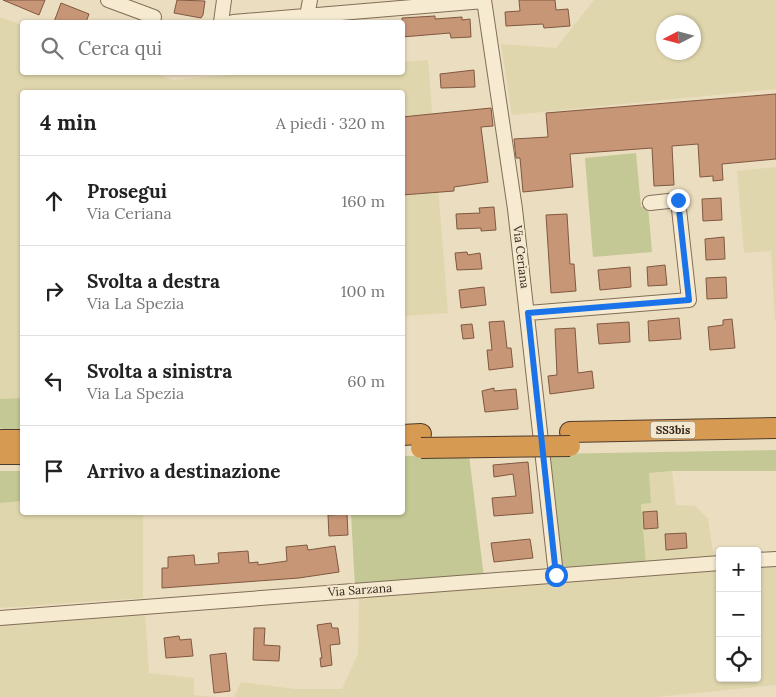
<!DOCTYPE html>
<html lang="it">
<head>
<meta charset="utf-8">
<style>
  body { margin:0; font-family:Lora,serif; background:#f6f6f6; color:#222 }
  .controls { position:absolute; right:15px; bottom:15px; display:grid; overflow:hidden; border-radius:5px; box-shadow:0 1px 4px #0004 }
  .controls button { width:45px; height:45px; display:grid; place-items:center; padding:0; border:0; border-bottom:1px solid #e0e0e0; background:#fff; color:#222; font:25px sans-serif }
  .compass { position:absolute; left:656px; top:15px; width:45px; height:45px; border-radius:50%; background:#fff; box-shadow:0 1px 4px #0004; rotate:264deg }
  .stop { position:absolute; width:15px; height:15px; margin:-11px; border:4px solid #1a73e8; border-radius:50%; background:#fff }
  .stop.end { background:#1a73e8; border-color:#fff; box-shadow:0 1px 5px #0008 }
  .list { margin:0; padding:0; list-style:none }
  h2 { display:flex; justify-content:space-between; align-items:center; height:65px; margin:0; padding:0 20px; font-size:21px }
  h2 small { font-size:16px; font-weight:400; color:#767676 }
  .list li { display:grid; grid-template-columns:32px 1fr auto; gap:15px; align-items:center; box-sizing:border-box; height:90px; padding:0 20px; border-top:1px solid #e0e0e0 }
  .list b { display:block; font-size:19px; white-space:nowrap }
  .list p { margin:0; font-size:16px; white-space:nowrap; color:#767676 }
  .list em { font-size:16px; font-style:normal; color:#767676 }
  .icon { flex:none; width:28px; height:28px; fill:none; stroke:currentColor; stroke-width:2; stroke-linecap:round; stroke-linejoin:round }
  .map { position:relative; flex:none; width:776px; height:697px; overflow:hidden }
  .search { position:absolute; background:#fff; box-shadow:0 1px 4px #0004; left:20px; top:20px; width:385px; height:55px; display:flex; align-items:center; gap:12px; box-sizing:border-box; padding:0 18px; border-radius:5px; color:#767676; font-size:19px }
  .panel { position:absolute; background:#fff; box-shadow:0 1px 4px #0004; left:20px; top:90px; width:385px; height:425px; border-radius:5px }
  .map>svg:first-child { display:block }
  .farmland { fill:#e0d6ad; fill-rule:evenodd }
  .green { fill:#c3c894 }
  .building { fill:#c79677; stroke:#805840 }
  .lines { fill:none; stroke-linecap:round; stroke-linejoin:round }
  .minor-casing { stroke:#826e58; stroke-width:16 }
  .highway-casing { stroke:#503c2d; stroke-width:22 }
  .minor { stroke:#f6ead1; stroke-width:14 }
  .highway { stroke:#d79a52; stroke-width:20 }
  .highway-bridge-casing { stroke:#503c2d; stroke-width:22; stroke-linecap:butt }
  .highway-bridge { stroke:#d79a52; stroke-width:20 }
  .route { stroke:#1a73e8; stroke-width:6 }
  .labels { text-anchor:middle; stroke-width:4.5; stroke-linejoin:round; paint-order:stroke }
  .shield { fill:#f3e7ce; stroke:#6d6051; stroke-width:1 }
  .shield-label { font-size:11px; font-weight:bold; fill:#33261c }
  .street-label { font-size:12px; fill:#33261c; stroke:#f3e7ce }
</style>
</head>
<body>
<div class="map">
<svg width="776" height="697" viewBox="0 0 776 697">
  <rect width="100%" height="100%" fill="#ebddbf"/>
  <path class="farmland" d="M 594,0 L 776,0 L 776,89 L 512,115 L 501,44 L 556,48 ZM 664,22 L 694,22 L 694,52 L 664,52 Z
    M 0,17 L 22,25 L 22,72 L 153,73 L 173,80 L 266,72 L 402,72 L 403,62 L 428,60 L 448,313 L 403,316 L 402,92 L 22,92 L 22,398 L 0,399 Z
    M 776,167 L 776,320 L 775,320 L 771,251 L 744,253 L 737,171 Z
    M 672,471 L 676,505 L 695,506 L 708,519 L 714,559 L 646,564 L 641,503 L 651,502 L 648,473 Z
    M 22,501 L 22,512 L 143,513 L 143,598 L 0,608 L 0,503 Z
    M 776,561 L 776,685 L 656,697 L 234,697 L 241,682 L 295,689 L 342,689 L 358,654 L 359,598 L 566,578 L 720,566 L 720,678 L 757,678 L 757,563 Z
    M 145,612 L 149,673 L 194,678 L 194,695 L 216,697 L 0,697 L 0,624 Z"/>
  <path class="green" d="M 636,153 L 641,207 L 648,206 L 652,252 L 593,257 L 585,158 Z
    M 22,398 L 22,433 L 0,428 L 0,399 Z
    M 776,450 L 776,471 L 672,471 L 649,473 L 651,503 L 641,504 L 646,564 L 563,571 L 548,454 Z
    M 469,455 L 484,578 L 355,587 L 351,513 L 402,512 L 403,456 Z
    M 0,471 L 22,471 L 22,501 L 0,503 Z"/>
  <path class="building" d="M 3,0 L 45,0 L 39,15 Z
    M 177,0 L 205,1 L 203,15 L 201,18 L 174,13 Z
    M 519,0 L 555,0 L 556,10 L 568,9 L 570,26 L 544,28 L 543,24 L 506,26 L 505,12 L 520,11 Z
    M 61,3 L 89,14 L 86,22 L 54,22 Z
    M 435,16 L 435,19 L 462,17 L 462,20 L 470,19 L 471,37 L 451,38 L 450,33 L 402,37 L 402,18 Z
    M 474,70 L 475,87 L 441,88 L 440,74 Z
    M 776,94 L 776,159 L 722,164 L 723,180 L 713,181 L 713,176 L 700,177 L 698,144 L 672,146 L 674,185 L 654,186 L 652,148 L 570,154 L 573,187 L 523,192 L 520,158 L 516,158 L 514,139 L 548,137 L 546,113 Z
    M 491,108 L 493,126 L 481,127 L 488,182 L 454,187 L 454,191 L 402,195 L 402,117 Z
    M 721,198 L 722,220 L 703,221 L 702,199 Z
    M 494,207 L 496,230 L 481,231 L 481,228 L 457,229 L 456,214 L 480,213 L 479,208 Z
    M 567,214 L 570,264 L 574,264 L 576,291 L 551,293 L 546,215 Z
    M 724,237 L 725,259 L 706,260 L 705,239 Z
    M 467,252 L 468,255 L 480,253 L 482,269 L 457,270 L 455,253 Z
    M 665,265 L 667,285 L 648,286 L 647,267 Z
    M 630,267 L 631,287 L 600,290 L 598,270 Z
    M 726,277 L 727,298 L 707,299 L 706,278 Z
    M 484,287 L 486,305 L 461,308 L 459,290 Z
    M 679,318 L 681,339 L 649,341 L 648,321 Z
    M 732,319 L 735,348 L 710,350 L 708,327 L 723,325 L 723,320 Z
    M 504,321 L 507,348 L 511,348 L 513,367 L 489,370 L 487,350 L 492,350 L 489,322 Z
    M 629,322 L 630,342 L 599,344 L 597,324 Z
    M 472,324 L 474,338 L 463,339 L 461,325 Z
    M 575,328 L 578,373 L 592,371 L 594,388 L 550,394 L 548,376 L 557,375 L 555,329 Z
    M 494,388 L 494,391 L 516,389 L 518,409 L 485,412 L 482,391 Z
    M 528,462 L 533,513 L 494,516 L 492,498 L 516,496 L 513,474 L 494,477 L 493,465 Z
    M 657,511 L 658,528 L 644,529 L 643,512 Z
    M 347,514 L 348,535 L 329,536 L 328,515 Z
    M 686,533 L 687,548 L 666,550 L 665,534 Z
    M 530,539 L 533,558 L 494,562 L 491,543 Z
    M 307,545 L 308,550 L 335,546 L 339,572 L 299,578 L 162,588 L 162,568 L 168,568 L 168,557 L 194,555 L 195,565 L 219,563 L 218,553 L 248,551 L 249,563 L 258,562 L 258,565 L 287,561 L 286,547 Z
    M 331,623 L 332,628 L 338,628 L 340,644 L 330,645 L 332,665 L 321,667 L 320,658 L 322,658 L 317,625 Z
    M 254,628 L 265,628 L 264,645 L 280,646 L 279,661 L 253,660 Z
    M 179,636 L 180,640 L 191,639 L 193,656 L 166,658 L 164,638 Z
    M 226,653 L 230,691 L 214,693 L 210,655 Z"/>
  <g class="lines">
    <defs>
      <path id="minor" d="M 108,0 L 154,17
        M 484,0 L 515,209 L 556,575
        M 307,16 L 310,0
        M 221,22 L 224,0
        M 233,22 L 484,1
        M 528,313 L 689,300 L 678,200 L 650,203
        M 757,560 L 776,559
        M 0,618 L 720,563"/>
      <path id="highway" d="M 570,432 L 776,428
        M 402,435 L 421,434
        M 0,440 L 22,440
        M 0,454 L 22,454"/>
    </defs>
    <use href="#minor" class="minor-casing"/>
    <use href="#highway" class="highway-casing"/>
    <use href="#minor" class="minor"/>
    <use href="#highway" class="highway"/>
    <defs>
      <path id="highway-bridge" d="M 421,448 L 570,446"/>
    </defs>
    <use href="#highway-bridge" class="highway-bridge-casing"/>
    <use href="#highway-bridge" class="highway-bridge"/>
  </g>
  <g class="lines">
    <path class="route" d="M 556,575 L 528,313 L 689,300 L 678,200"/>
  </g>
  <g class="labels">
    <rect class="shield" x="650.5" y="421.5" width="45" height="17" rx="4"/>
    <g class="shield-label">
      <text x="673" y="434">SS3bis</text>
    </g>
    <g class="street-label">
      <text transform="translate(521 257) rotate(83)" y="4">Via Ceriana</text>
      <text transform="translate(360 590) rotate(-4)" y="4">Via Sarzana</text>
    </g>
  </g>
</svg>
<div class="controls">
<button>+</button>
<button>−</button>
<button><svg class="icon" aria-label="locate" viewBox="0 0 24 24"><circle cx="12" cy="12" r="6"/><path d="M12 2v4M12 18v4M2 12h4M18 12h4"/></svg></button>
</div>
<svg class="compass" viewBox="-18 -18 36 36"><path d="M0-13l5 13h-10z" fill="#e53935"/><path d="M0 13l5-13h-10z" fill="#767676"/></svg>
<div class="stop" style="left:556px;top:575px"></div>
<div class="stop end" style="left:678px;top:200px"></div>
<div class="search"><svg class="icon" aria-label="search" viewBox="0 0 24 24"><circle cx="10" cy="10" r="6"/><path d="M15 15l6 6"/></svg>Cerca qui</div>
<section class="panel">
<h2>4 min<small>A piedi · 320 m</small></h2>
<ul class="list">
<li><svg class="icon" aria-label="ahead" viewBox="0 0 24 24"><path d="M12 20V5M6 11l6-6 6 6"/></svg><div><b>Prosegui</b><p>Via Ceriana</p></div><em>160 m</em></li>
<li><svg class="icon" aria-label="right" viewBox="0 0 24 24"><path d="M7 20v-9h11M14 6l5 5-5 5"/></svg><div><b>Svolta a destra</b><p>Via La Spezia</p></div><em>100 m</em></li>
<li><svg class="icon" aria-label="left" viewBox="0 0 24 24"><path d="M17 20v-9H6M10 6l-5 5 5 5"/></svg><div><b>Svolta a sinistra</b><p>Via La Spezia</p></div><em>60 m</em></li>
<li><svg class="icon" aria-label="arrive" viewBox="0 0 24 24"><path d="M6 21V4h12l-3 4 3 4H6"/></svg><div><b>Arrivo a destinazione</b></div></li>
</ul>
</section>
</div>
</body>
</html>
